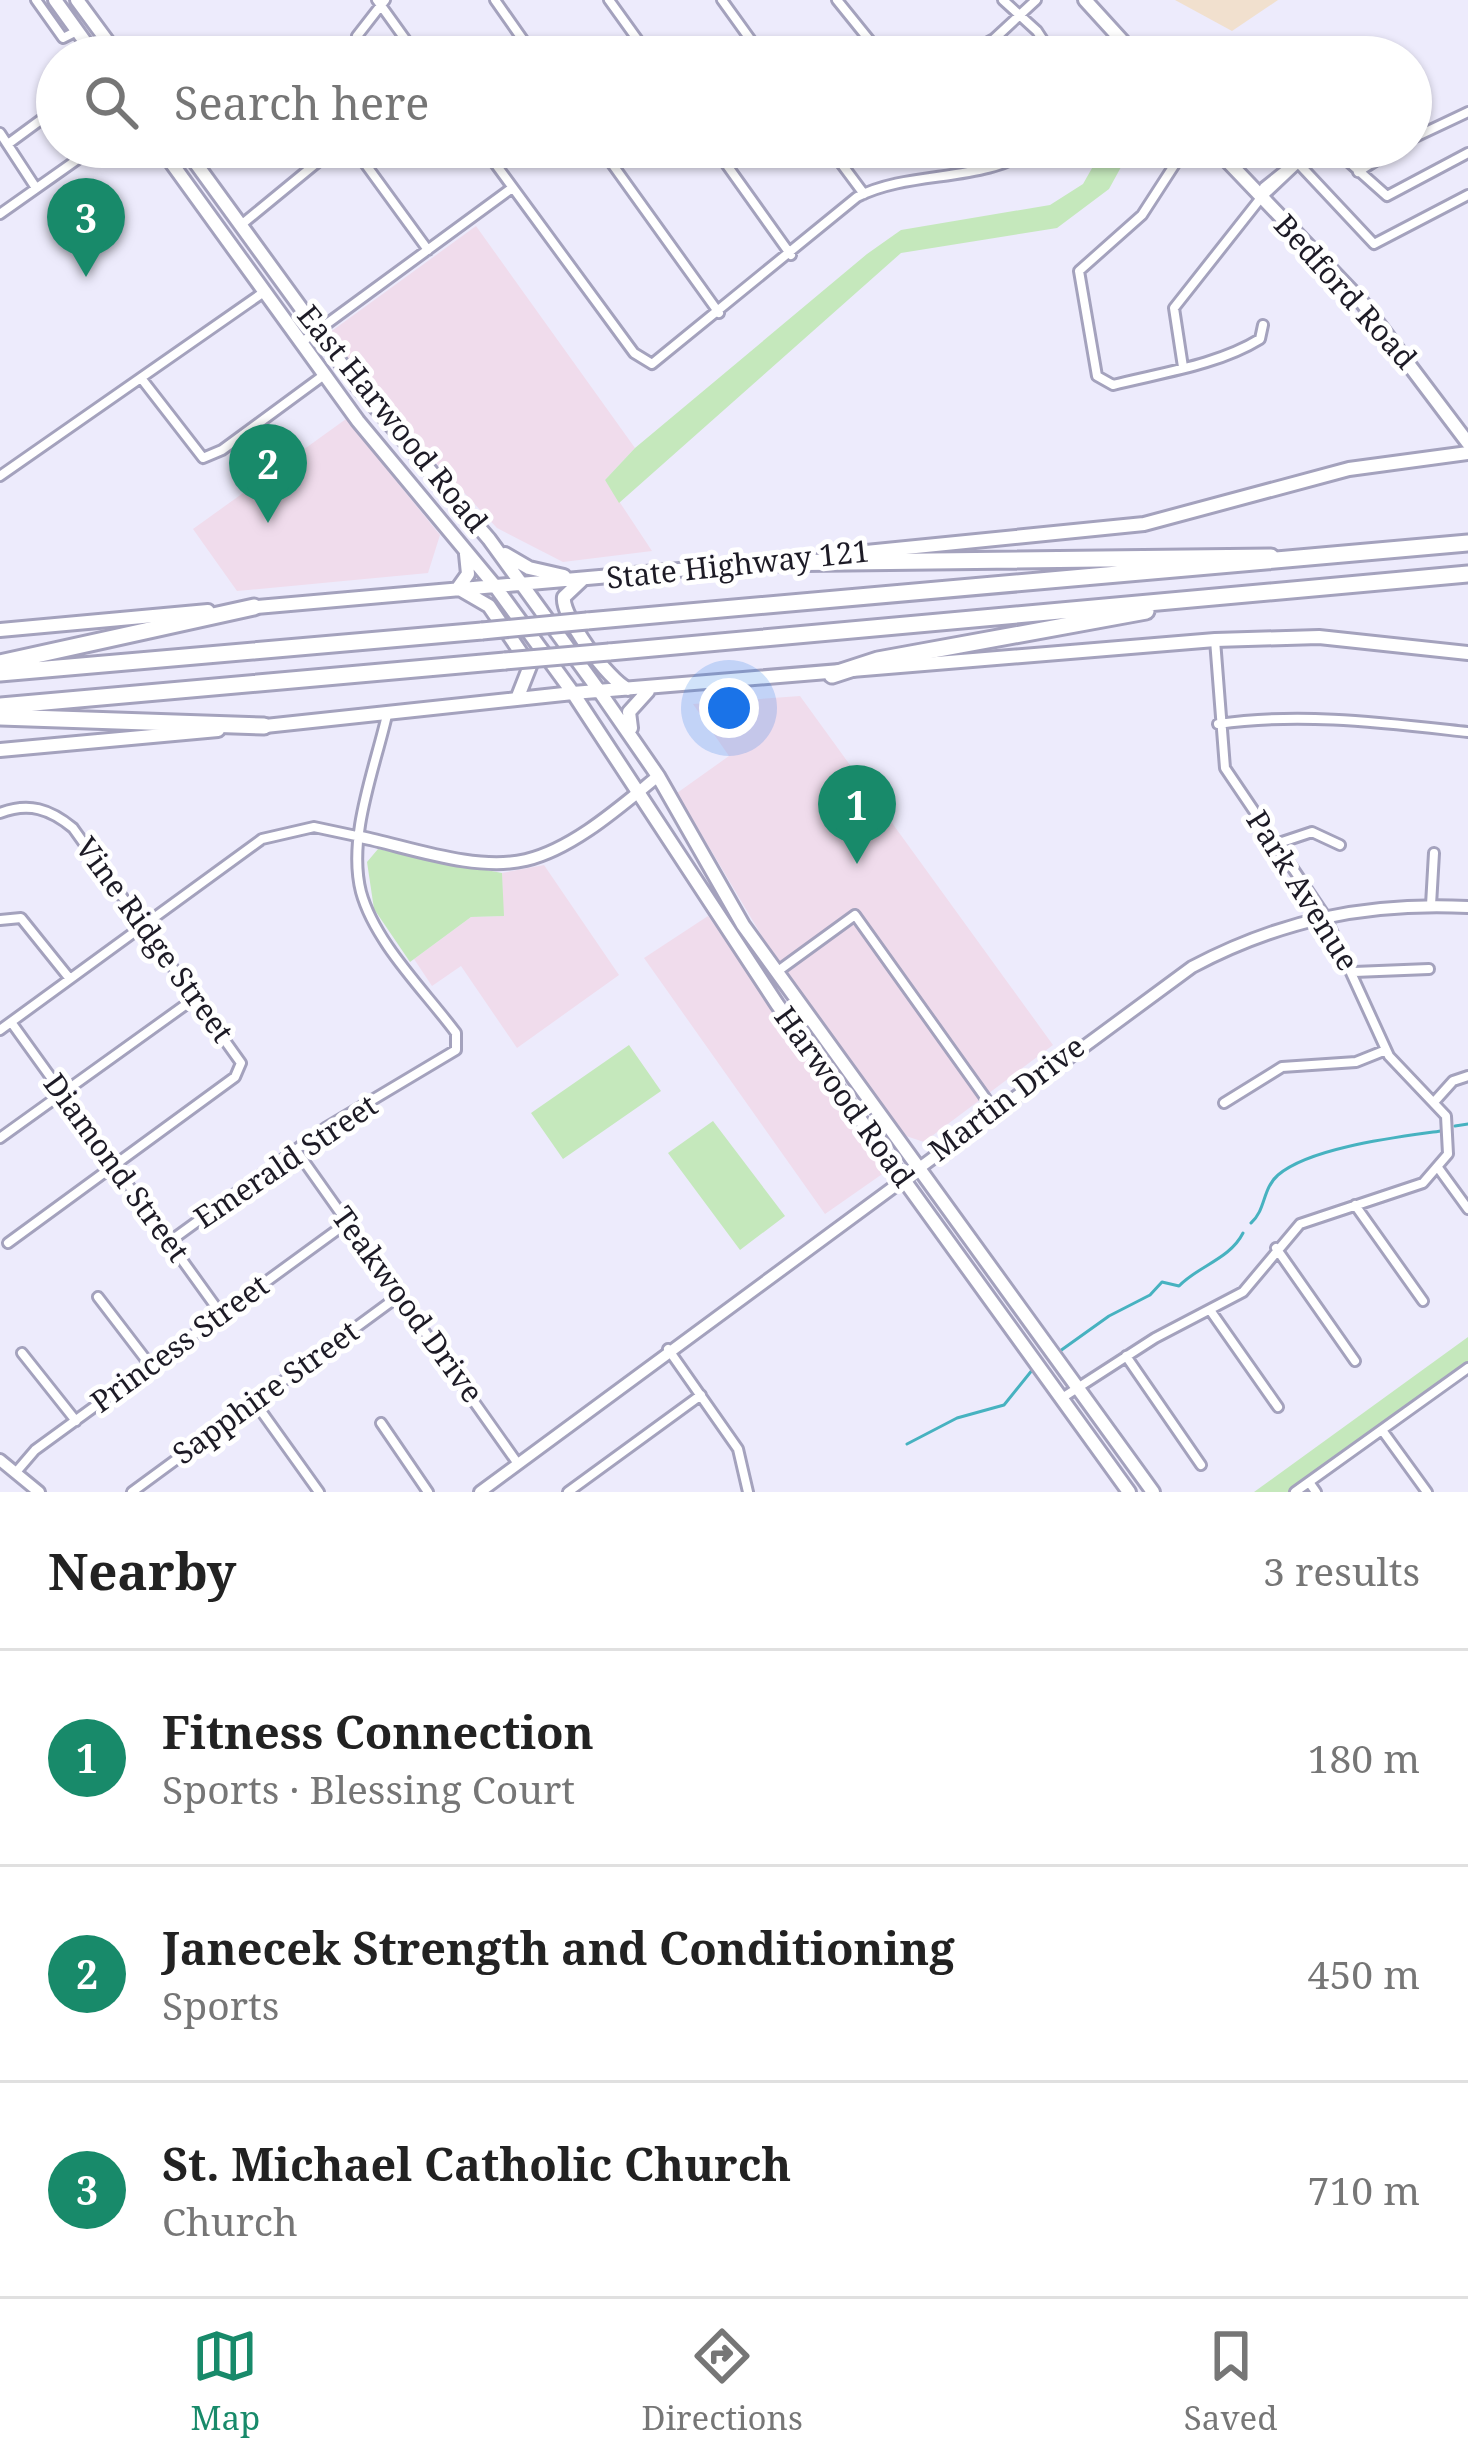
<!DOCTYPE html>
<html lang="en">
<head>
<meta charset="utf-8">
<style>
  body { margin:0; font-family:"Noto Serif",serif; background:#f6f6f6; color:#222 }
  .you { position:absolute; left:729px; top:708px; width:42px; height:42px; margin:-30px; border:9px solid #fff; border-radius:50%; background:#1a73e8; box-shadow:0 0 0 18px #1a73e833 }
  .badge { display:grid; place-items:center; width:78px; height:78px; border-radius:50%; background:#188a6a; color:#fff; font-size:39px; font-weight:700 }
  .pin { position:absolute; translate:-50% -99px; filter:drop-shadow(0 3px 6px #0008) }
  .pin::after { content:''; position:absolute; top:63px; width:42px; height:36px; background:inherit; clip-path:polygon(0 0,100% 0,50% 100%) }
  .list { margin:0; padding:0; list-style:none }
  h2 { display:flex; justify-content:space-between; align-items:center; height:156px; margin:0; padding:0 48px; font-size:51px }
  h2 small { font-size:39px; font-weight:400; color:#767676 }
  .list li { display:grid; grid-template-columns:78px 1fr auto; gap:36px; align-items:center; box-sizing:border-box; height:216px; padding:0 48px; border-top:3px solid #e0e0e0 }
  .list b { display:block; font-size:45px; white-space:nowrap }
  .list p { margin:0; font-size:39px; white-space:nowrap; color:#767676 }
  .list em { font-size:39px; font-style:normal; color:#767676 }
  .icon { flex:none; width:66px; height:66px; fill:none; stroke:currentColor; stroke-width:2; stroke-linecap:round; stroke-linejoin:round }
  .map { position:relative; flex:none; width:1468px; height:1492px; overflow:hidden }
  .search { position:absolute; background:#fff; box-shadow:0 3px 9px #0004; left:36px; right:36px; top:36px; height:132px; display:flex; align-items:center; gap:30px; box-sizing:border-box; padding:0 42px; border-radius:66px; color:#767676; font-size:45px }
  .sheet { height:804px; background:#fff }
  nav { display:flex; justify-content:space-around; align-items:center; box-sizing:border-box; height:168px; border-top:3px solid #e0e0e0; background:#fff; font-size:33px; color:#767676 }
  nav a { display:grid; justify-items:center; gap:6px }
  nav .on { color:#188a6a }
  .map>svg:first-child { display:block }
  .commercial { fill:#f0dcec }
  .industrial { fill:#f1e0ce }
  .green { fill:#c5e8bc }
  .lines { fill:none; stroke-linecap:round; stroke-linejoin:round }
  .stream { stroke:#47b2c0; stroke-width:3 }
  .minor-casing { stroke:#a4a2bd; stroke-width:14 }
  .tertiary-casing { stroke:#a4a2bd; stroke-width:16 }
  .secondary-casing { stroke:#a4a2bd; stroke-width:18 }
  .motorway-casing { stroke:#a4a2bd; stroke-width:21 }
  .minor { stroke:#fff; stroke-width:8 }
  .tertiary { stroke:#fff; stroke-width:10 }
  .secondary { stroke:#fff; stroke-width:12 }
  .motorway { stroke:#fff; stroke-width:15 }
  .motorway-bridge-casing { stroke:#a4a2bd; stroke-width:21; stroke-linecap:butt }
  .motorway-bridge { stroke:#fff; stroke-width:15 }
  .labels { text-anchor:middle; stroke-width:10; stroke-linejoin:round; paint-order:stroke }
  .street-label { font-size:30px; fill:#1d1b26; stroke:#fff }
</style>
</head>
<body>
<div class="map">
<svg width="1468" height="1492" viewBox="0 0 1468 1492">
  <rect width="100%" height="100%" fill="#edebfc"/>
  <path class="commercial" d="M 476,226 L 635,448 L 605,480 L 652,551 L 563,562 L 497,528 L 383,406 L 329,333 Z
    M 346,419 L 440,535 L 428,573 L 237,591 L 193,529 Z
    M 800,696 L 1053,1045 L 924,1142 L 903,1135 L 763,938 L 677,793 L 729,756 L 693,704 Z
    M 544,865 L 619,975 L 517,1048 L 461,966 L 432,986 L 414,959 L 471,917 L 503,916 L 502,873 Z
    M 708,916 L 888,1170 L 825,1214 L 644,958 Z"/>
  <path class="industrial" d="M 1175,0 L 1278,0 L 1232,31 Z"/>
  <path class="green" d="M 1104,147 L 1132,147 L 1109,189 L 1057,228 L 901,253 L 619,503 L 605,480 L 635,448 L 867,254 L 901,230 L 1050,205 L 1083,184 Z
    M 378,849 L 502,873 L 504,916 L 471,917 L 410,962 L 374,909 L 367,862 Z
    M 629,1045 L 661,1091 L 563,1159 L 531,1113 Z
    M 713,1121 L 785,1216 L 740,1250 L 668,1153 Z
    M 1468,1337 L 1468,1364 L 1289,1492 L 1254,1492 Z"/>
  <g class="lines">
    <path class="stream" d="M 1455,1126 L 1468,1124
      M 1251,1223 C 1266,1210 1262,1189 1278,1175 C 1311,1147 1399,1137 1441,1131
      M 1060,1351 L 1109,1316 L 1150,1295 L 1162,1282 L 1179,1286 C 1198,1266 1230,1259 1243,1233
      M 907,1444 L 957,1418 L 1004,1405 L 1033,1369"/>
    <defs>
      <path id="minor" d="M 36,0 L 63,38 L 77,31
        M 377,0 L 418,57
        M 495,0 L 535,57
        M 609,0 L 650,57
        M 722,0 L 763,57
        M 837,0 L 883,57
        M 1003,0 L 1037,31 L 1054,57
        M 357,36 L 385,0
        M 961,57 L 994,39 L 1036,0
        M 0,133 L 36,188
        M 1411,139 L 1468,112
        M 8,144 L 57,108
        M 353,147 L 428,250
        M 483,147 L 634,353 L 652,364 L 857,197 C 912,169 985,184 1034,147
        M 600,147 L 719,313
        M 714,147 L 791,255
        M 829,147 L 864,194
        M 1186,147 L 1142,215 L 1079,271 L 1097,376 L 1113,385 C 1160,373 1218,365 1260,339 L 1263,325
        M 1283,147 L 1374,244 L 1468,195
        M 1332,147 L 1387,196 L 1468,153
        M 1358,172 L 1397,147
        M 1261,198 L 1297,164
        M 0,214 L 95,147
        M 241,225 L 336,147
        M 302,342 L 512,188
        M 1183,367 L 1174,308 L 1260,199 L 1264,187 L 1314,147
        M 141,378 L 203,458 L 222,450 L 324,375
        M 0,476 L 264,292
        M 1218,724 C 1301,712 1385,723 1468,732
        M 0,813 C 29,802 50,809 73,828 L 241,1063 L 235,1077 L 8,1243
        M 1276,844 L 1312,832 L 1340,845
        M 1431,905 L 1434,853
        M 0,920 L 21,918 L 70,979
        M 778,971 L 855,915 L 994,1110
        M 1354,972 L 1429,969
        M 11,1022 L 221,1314
        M 0,1030 L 262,839 L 314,827 L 361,837
        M 1435,1101 L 1453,1081 L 1468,1076
        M 1224,1103 L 1282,1067 L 1356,1062 L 1386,1050
        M 0,1138 L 195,998
        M 296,1150 L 516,1461
        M 1439,1169 L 1468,1209
        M 1355,1205 L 1423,1301
        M 169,1242 L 327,1127 L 456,1050 L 456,1033 C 425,991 375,943 361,892 C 347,837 375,768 387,715
        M 1276,1248 L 1355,1361
        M 98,1297 L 150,1365
        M 1210,1310 L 1278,1407
        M 668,1349 L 738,1449 L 748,1492
        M 22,1353 L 76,1421
        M 1126,1356 L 1201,1465
        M 1062,1398 L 1155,1338 L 1243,1292 L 1300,1224 L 1423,1183 L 1448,1154 L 1446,1116 L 1389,1056 L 1325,916 L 1225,768 L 1215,640
        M 254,1401 L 319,1492
        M 381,1423 L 428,1492
        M 1382,1430 L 1427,1492
        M 17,1471 L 35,1450 L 348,1222
        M 1309,1482 L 1316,1492
        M 132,1492 L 400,1295
        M 568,1492 L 701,1395
        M 1295,1492 L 1468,1368"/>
      <path id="tertiary" d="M 361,837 C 409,847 476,872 526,860 C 573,849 621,806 658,776
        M 0,1460 L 39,1492
        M 480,1492 L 1192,967 C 1281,920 1367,902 1468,907"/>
      <path id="secondary" d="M 55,0 L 96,57
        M 77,0 L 119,57
        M 1085,0 L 1137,57
        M 160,147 L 358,421 L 495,586 L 573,693 L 777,1004 L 1129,1492
        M 184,147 L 359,388 L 489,539 L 600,692 L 658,776 L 743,925 L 1153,1492
        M 1214,147 L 1361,301 L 1468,443
        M 466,554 L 468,574 L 458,588 L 489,606 L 530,666 L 517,699
        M 505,554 L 529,568 L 564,576
        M 826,556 L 1144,524 L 1349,469 L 1468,453
        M 582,580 L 564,597 C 561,616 609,681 628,689
        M 246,608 L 770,562
        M 0,630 L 208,611
        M 256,727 L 573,693 L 1215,640 L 1319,637 L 1468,653
        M 631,728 L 629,712 L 648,691
        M 0,750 L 218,730"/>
      <path id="motorway" d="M 761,563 L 1271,557
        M 587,621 L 1468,543
        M 609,652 L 1468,574
        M 0,663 L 254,607
        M 0,673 L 482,631
        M 832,675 L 878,660 L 1146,611
        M 0,706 L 505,661
        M 0,717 L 264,726"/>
    </defs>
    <use href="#minor" class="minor-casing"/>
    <use href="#tertiary" class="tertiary-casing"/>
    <use href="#secondary" class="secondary-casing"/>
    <use href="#motorway" class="motorway-casing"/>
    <use href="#minor" class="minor"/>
    <use href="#tertiary" class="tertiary"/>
    <use href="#secondary" class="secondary"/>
    <use href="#motorway" class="motorway"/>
    <defs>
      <path id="motorway-bridge" d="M 482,631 L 587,621
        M 505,661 L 609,652"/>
    </defs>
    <use href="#motorway-bridge" class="motorway-bridge-casing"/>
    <use href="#motorway-bridge" class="motorway-bridge"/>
  </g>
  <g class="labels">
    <g class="street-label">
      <text transform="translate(1345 292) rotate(48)" y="10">Bedford Road</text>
      <text transform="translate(392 419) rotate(51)" y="10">East Harwood Road</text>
      <text transform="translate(738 565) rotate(-6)" y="10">State Highway 121</text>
      <text transform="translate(1302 891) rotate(58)" y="10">Park Avenue</text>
      <text transform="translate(154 940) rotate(54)" y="10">Vine Ridge Street</text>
      <text transform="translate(844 1097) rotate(54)" y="10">Harwood Road</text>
      <text transform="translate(1007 1099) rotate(-37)" y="10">Martin Drive</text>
      <text transform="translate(286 1162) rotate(-34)" y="10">Emerald Street</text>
      <text transform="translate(116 1168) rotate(54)" y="10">Diamond Street</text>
      <text transform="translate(407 1305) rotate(54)" y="10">Teakwood Drive</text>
      <text transform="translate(180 1344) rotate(-36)" y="10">Princess Street</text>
      <text transform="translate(266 1393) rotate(-36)" y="10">Sapphire Street</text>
    </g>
  </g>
</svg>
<div class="you"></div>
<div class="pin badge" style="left:857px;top:864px">1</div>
<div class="pin badge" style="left:268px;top:523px">2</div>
<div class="pin badge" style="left:86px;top:277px">3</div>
<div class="search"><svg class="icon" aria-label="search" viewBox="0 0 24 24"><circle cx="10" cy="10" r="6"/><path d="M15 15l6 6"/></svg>Search here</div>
</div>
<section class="sheet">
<h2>Nearby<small>3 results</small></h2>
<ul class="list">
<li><span class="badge">1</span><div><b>Fitness Connection</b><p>Sports · Blessing Court</p></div><em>180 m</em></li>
<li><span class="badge">2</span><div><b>Janecek Strength and Conditioning</b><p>Sports</p></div><em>450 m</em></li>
<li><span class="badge">3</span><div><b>St. Michael Catholic Church</b><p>Church</p></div><em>710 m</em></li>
</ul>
</section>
<nav>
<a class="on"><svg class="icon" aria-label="map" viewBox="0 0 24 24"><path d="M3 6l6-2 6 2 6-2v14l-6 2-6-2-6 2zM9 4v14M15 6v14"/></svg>Map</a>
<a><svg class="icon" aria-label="directions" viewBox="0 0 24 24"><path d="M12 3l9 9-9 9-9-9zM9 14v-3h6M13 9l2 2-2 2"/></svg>Directions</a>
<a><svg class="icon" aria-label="saved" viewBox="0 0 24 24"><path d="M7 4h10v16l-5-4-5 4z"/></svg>Saved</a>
</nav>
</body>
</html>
